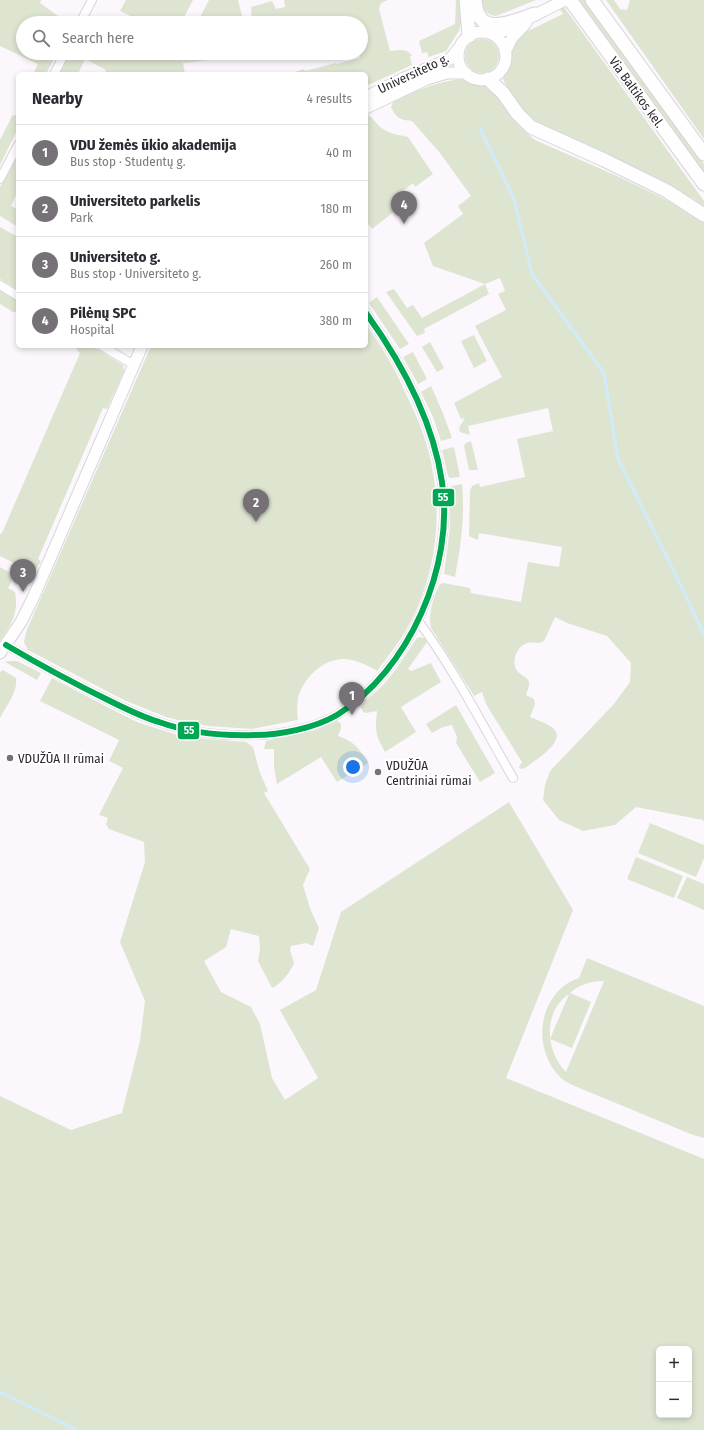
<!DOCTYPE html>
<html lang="en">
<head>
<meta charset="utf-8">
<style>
  body { margin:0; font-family:"Fira Sans Condensed",sans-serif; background:#f7f7f7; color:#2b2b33 }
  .controls { position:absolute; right:12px; bottom:12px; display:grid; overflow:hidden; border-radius:6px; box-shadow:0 2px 6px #0003 }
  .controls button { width:36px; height:36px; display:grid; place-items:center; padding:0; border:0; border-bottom:1px solid #e1e1e2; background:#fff; color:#2b2b33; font:20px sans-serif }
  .you { position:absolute; left:353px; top:767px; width:14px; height:14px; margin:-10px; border:3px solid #fff; border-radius:50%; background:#1a73e8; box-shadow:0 0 0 6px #1a73e833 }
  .badge { display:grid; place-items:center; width:26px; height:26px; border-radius:50%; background:#767177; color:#fff; font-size:13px; font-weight:700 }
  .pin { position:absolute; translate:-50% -33px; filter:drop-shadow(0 1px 2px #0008) }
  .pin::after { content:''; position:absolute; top:21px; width:14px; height:12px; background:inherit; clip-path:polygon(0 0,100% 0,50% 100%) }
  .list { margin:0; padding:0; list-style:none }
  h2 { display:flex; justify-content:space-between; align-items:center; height:52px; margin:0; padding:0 16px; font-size:17px }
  h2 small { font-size:13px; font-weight:400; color:#7c7c81 }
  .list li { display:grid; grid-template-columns:26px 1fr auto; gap:12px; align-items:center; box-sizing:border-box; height:56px; padding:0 16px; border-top:1px solid #e1e1e2 }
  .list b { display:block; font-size:15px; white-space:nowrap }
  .list p { margin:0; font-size:13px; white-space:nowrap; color:#7c7c81 }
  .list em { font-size:13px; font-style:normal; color:#7c7c81 }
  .icon { flex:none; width:22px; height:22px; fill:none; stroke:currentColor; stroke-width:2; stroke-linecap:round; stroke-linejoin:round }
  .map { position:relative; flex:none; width:704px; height:1430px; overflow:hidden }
  .search { position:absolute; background:#fff; box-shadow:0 2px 6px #0003; left:16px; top:16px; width:352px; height:44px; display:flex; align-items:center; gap:10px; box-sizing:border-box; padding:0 14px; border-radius:22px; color:#7c7c81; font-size:15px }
  .panel { position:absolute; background:#fff; box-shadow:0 2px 6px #0003; left:16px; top:72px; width:352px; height:276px; border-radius:6px }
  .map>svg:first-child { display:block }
  .green { fill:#dde5d1; fill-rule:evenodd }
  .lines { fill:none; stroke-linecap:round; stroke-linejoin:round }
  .stream { stroke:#d0ecfb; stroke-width:3 }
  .minor-casing { stroke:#d9d4da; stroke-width:10 }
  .secondary-casing { stroke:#d9d4da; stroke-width:13 }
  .trunk-casing { stroke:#d9d4da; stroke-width:15 }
  .minor { stroke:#fefeff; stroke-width:8 }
  .secondary { stroke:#fefeff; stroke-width:11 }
  .trunk { stroke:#fefeff; stroke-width:13 }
  .bus-1-casing { stroke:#fff; stroke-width:9 }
  .bus-1 { stroke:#00a651; stroke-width:6 }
  .poi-dot { fill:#767177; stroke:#fff; stroke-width:1.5 }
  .labels { text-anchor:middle; stroke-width:4; stroke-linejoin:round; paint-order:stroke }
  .street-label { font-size:13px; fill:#2f2930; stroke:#fff }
  .poi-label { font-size:13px; fill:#2f2930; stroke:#fff; text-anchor:start }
  .line-badge { stroke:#fff; stroke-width:1.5 }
  .badge-label { font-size:11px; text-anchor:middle; font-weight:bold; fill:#fff }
</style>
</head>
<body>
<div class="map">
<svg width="704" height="1430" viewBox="0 0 704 1430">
  <rect width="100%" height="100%" fill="#fbf7fc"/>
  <path class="green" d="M 0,0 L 41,0 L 40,3 L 68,23 L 23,23 L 23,53 L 57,53 L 46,74 L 33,74 L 38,64 L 0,46 Z
    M 126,0 L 193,0 L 181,23 L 146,23 L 120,11 Z
    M 209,0 L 238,0 L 242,16 L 241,23 L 197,23 Z
    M 284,0 L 388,0 L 381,3 L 379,9 L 390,51 C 399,50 405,48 412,55 L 410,57 L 412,65 L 366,86 L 366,74 L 288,74 L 304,69 L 305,71 L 336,63 L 337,64 L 360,58 L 359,53 L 361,53 L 361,23 L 252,23 L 251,7 L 272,1 L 276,9 L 285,7 Z
    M 456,0 L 463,0 L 463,22 L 461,23 L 459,31 L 446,51 L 429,57 L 427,52 L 422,53 L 419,41 L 455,24 Z
    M 480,0 L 536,0 L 496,16 L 491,15 L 485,11 L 482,14 Z
    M 554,0 L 559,0 L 704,201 L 704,207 L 694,199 L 651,177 L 534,122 C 519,109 511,98 503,79 L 510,61 L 515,40 L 524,33 L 563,14 Z
    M 579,0 L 585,0 L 704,164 L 704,172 Z
    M 606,0 L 614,0 L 620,9 L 627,10 L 630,0 L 704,0 L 704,139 Z
    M465 56a17 17 0 1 1 34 0a17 17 0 1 1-34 0Z
    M 68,53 L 231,53 L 229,58 L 183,63 L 185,74 L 104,74 L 106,70 L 85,59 L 78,74 L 57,74 Z
    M 460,79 L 491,88 L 518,125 L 535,140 L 617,176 L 665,199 L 704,223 L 704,823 L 703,820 L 636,807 L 615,825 L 583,831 L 559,820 L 543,800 L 545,785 L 550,771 L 614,704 L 630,682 L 631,663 L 607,636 L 567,623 L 555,617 L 544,641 C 537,645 530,640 523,645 C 515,651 511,664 518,672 C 521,675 526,677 528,680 C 531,684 527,691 526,695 L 534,699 L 535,704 L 530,717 C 537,720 544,722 550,726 C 572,739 534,761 525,768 L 521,769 L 519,767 L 522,762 L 486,704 L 482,692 L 474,696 L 431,628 C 428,614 433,597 440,584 L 443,583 L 470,588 L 471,593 L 521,602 L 528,562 L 559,567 L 562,547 L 479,533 L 478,540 L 469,536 L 470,491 L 472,486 L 479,483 L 480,487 L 525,477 L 517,439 L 553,431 L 548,408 L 468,426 L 470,435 L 460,432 L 459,428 L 465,418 L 461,419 L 454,403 L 502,377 L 475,326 L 506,310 L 498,294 L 505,291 L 500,278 L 485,284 L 489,294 L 424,329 L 425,333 L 417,336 L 386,292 L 394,289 L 407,308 L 413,305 L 422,318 L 485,284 L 433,266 L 424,243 L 463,214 L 458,206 L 471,196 L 440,153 L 412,121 C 400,120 396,118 391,107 L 394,100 C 415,91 437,82 460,79 Z
    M 366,114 C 374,117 376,125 383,129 C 390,134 400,135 408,137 L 433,174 L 415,187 L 413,183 L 398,195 L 405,203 L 372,229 L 366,221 Z
    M 16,115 L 18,116 L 18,128 L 0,165 L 0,140 L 12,116 Z
    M 18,152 L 18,191 L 11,206 L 18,210 L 18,227 L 0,216 L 0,187 Z
    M 0,227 L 18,237 L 18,290 L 0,279 Z
    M 0,290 L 18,301 L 18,312 L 13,312 L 0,304 Z
    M 377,297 L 409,344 L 400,349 L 369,303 Z
    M 366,324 C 373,335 380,344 386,355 C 393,366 399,378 404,390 C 417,416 429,444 433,473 C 442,523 434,577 410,623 C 401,640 389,655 377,671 C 367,665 357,660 345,659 C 324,658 303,678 298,698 C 297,706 297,713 298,720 L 252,729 L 209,726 L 186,722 L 166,717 L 124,700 L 28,650 L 24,642 L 26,632 L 151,346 L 366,346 Z
    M 474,335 L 487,361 L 474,368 L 461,341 Z
    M 430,342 L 444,368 L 437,372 L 422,347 Z
    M 76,346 L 92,346 L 123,365 L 124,371 L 107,409 L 103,408 L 38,559 L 41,561 L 34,573 L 0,556 L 0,534 L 2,533 L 80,353 L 77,350 Z
    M 413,352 L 427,379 L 418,384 L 403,357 Z
    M 431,386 L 442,411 L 452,438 L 441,441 L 433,417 L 421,392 Z
    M 471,441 L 478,470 L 469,470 L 464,446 L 466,443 Z
    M 454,447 L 460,477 L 450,478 L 448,476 L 442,450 Z
    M 462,484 C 465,519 461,543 455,577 L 444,574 L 450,528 L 449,489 L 451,486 Z
    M 0,567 L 14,575 L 14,577 L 8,588 L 15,592 C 19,613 11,625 0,641 Z
    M 420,637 L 426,639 L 427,642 L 408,669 L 411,671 L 431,663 L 441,682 L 401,707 L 416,732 L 385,752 C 375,734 375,731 377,711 L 366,713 L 363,712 L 361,707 C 366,698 376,693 383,685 C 396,671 406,654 417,638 Z
    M 10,661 L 17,661 L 41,673 L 37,680 L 5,662 Z
    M 3,670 L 16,678 C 18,692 6,706 0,718 L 0,672 Z
    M 52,678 L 113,710 L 137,722 L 152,727 L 181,736 L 206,739 L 246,742 L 253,747 L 260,773 L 268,791 L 264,793 L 310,869 L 303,885 L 311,911 L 319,928 L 313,946 L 306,943 L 291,946 L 290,950 L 294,963 C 290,973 281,984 272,988 L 258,961 L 260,949 L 259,936 L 231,929 L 226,947 L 204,961 L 221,992 L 251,1007 L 260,1024 L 272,1078 L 285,1100 L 318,1078 L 280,1010 L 316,990 L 341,912 L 509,802 L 573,910 L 506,1078 L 704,1159 L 704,1430 L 0,1430 L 0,1096 L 71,1130 L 122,1113 L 140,1041 L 145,1001 L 120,942 L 145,862 L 144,842 L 109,829 L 106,824 L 108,818 L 99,815 L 123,768 L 109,761 L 119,740 L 40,701 ZM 659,1349 L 689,1349 L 689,1415 L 659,1415 Z
    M 456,705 L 495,773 L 480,782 L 456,743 L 457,737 L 452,725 L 443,727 L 432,733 L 426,724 Z
    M 337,721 L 341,724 L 341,728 L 338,736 C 354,742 359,747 368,763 L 337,782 L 321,757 L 277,784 L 274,767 L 274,749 L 264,749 L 266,741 L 317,730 Z
    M 650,823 L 704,845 L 704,858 L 696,877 L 638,853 Z
    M 636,857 L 683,876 L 674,898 L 627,879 Z
    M 687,877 L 704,884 L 704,910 L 677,898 Z
    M 587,958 L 704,1006 L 704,1138 L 693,1135 L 577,1087 C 571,1084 565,1082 561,1078 C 534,1052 536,1004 568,983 C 571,981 576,979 579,978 ZM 604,981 L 566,1072 C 545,1051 543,1011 569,994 L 550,1039 L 572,1048 L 591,1002 L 570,993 C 580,984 591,981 604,981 Z"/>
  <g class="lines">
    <path class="stream" d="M 480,128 L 514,199 L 532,274 L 604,373 L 618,459 L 686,596 L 704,635
      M 0,1392 L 77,1430"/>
    <defs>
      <path id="minor" d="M 80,23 L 92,0
        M 54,74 L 65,53
        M 0,179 L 18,145
        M 0,285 L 18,296
        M 102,346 L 134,365
        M 419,622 C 455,671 483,726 513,778
        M 6,645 C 40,665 75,684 110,701 C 126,709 142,717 159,722 C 189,733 223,736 255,735 C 280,735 315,728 337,715 C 409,671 455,565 442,482 C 433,420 402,363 366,313"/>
      <path id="secondary" d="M458 56a24 24 0 1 1 48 0a24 24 0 1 1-48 0Z
        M 491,34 L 499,33 L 565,0
        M 505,52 L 512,38 L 526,23
        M 366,97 L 404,78 L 450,59 L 459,48
        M 366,108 L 427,79 L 447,73 L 466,73
        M 0,653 L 21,622 L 33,598 L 142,346"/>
      <path id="trunk" d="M 466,0 L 469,36
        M 475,0 C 478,39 510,22 535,14
        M 570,0 L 704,184
        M 592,0 L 704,154
        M 488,79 L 503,93 L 517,113 L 531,127 L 604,160 L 667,191 L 704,215"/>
    </defs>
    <use href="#minor" class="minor-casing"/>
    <use href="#secondary" class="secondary-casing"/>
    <use href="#trunk" class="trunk-casing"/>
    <use href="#minor" class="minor"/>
    <use href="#secondary" class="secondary"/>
    <use href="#trunk" class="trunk"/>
    <defs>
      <path id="bus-1" d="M 6,645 C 40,665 75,684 110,701 C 126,709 142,717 159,722 C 189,733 223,736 255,735 C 280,735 315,728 337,715 C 409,671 455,565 442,482 C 433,420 402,363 366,313"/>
    </defs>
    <use href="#bus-1" class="bus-1-casing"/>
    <use href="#bus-1" class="bus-1"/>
  </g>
  <g class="poi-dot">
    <circle cx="10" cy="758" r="4"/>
    <circle cx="378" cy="772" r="4"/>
  </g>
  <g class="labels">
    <g class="street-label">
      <text transform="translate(413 73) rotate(-25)" y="5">Universiteto g.</text>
      <text transform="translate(637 92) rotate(54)" y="5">Via Baltikos kel.</text>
    </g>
    <g class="poi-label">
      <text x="18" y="763">VDUŽŪA II rūmai</text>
      <text x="386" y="770">VDUŽŪA<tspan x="386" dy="15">Centriniai rūmai</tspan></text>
    </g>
  </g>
  <g class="line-badge">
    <rect x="432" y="488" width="23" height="19" rx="4" fill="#00a651"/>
    <rect x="177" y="721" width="23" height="19" rx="4" fill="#00a651"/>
  </g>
  <g class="badge-label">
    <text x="443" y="501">55</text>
    <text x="189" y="734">55</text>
  </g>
</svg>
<div class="controls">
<button>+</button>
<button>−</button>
</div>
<div class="you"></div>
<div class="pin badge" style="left:352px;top:715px">1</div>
<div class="pin badge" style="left:256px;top:522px">2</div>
<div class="pin badge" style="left:23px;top:592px">3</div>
<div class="pin badge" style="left:404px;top:224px">4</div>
<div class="search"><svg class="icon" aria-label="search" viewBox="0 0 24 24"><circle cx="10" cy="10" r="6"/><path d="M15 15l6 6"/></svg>Search here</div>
<section class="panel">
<h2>Nearby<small>4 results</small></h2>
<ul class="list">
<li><span class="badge">1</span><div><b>VDU žemės ūkio akademija</b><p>Bus stop · Studentų g.</p></div><em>40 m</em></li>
<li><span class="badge">2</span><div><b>Universiteto parkelis</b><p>Park</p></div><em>180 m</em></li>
<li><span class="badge">3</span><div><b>Universiteto g.</b><p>Bus stop · Universiteto g.</p></div><em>260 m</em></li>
<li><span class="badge">4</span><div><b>Pilėnų SPC</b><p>Hospital</p></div><em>380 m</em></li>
</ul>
</section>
</div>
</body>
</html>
